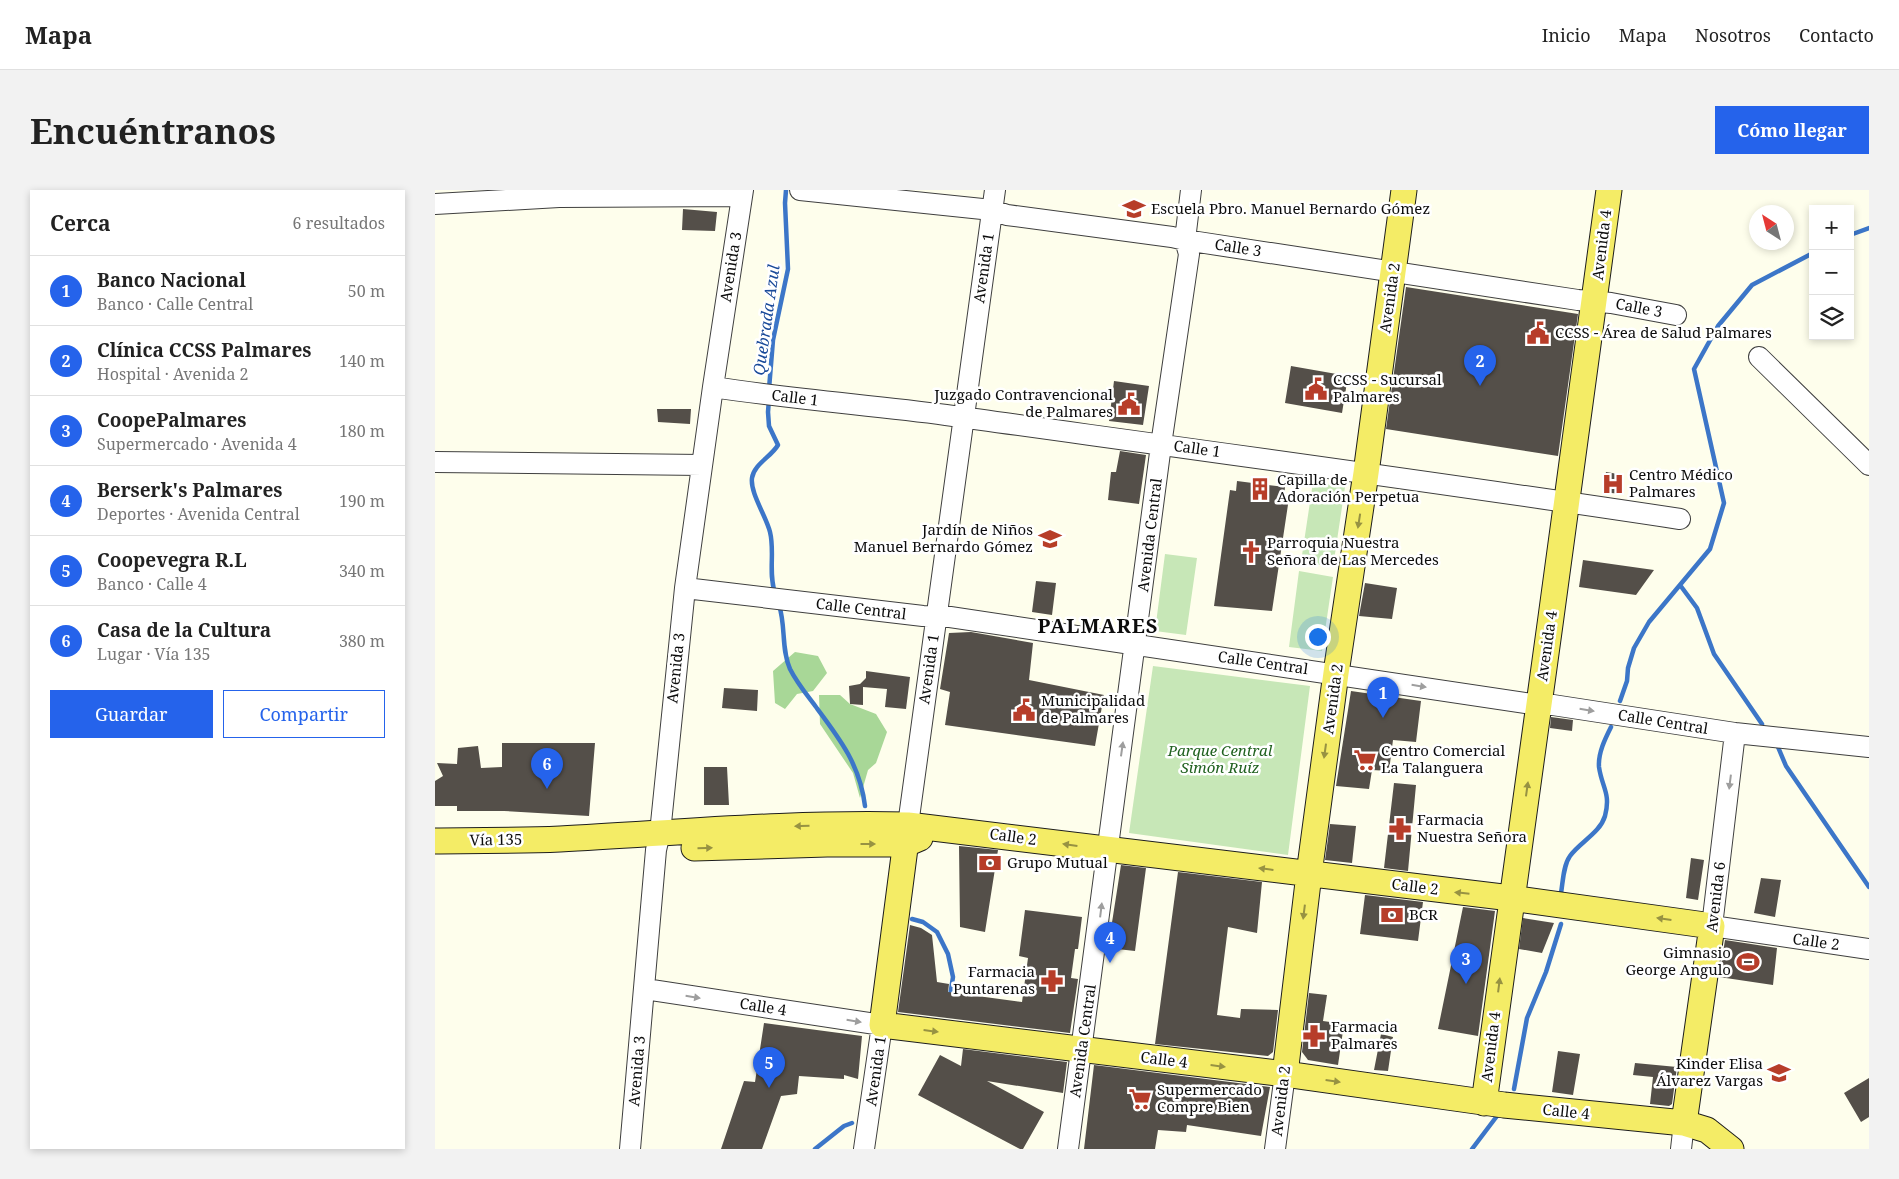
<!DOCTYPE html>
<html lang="es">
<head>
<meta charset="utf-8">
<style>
  body { margin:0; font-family:"Noto Serif",serif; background:#f2f2f2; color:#222 }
  .controls { position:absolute; right:15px; top:15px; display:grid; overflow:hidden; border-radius:0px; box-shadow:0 2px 8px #0003 }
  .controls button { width:45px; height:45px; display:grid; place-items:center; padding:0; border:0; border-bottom:1px solid #e0e0e0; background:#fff; color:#222; font:25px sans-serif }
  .compass { position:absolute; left:1314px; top:15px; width:45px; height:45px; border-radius:50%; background:#fff; box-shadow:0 2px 8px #0003; rotate:324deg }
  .you { position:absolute; left:882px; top:446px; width:18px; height:18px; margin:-12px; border:4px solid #fff; border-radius:50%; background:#1a73e8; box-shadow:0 0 0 8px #1a73e833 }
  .badge { display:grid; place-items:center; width:32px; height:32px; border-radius:50%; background:#2563eb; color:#fff; font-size:16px; font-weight:700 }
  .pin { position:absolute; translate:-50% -41px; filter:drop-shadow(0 1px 2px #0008) }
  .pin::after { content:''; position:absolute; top:26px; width:18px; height:15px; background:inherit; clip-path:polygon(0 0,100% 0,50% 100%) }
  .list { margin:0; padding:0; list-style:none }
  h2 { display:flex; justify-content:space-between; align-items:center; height:65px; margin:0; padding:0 20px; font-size:21px }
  h2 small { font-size:16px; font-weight:400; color:#767676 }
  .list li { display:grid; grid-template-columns:32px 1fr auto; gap:15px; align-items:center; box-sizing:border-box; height:70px; padding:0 20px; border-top:1px solid #e0e0e0 }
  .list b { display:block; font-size:19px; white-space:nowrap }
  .list p { margin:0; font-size:16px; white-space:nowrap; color:#767676 }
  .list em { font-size:16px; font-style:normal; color:#767676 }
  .actions { display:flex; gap:10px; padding:15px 20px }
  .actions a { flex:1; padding:11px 0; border:1px solid #2563eb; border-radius:0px; text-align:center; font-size:18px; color:#2563eb }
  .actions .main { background:#2563eb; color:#fff }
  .icon { flex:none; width:28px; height:28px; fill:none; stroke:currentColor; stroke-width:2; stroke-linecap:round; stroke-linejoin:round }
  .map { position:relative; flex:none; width:1434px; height:959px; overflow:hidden; border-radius:0px }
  header { display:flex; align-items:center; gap:30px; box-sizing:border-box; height:70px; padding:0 25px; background:#fff; border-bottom:1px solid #e0e0e0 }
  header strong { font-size:24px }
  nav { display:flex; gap:28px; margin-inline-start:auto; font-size:18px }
  .intro { display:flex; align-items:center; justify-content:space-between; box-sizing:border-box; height:120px; padding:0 30px }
  h1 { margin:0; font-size:35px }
  .button { padding:12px 22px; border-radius:0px; background:#2563eb; color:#fff; font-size:18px; font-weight:700 }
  main { display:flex; gap:30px; padding:0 30px }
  aside { flex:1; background:#fff; border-radius:0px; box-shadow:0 2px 8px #0003 }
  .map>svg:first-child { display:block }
  .green { fill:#c7e7b7 }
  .forest { fill:#a8d797 }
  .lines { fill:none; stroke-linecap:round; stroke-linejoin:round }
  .stream { stroke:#3c76c8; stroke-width:4.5 }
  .building { fill:#544f49 }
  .minor-casing { stroke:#3f3f3f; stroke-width:22 }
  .major-casing { stroke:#1d1d1d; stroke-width:27 }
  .minor { stroke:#fff; stroke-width:20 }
  .major { stroke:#f4ec66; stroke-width:25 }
  .oneway { fill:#979242 }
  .oneway2 { fill:#9e9e9e }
  .labels { text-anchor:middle; stroke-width:5; stroke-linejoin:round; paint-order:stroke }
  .poi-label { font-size:15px; fill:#0c0c0c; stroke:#fff; text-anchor:start }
  .street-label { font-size:15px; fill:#0c0c0c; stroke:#fff }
  .park-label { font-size:15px; font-style:italic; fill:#20611f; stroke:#fff }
  .water-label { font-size:16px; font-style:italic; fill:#1a4a99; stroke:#fff }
  .district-label { font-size:20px; font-weight:bold; letter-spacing:1px; fill:#0c0c0c; stroke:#fff }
</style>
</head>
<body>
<header>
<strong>Mapa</strong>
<nav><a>Inicio</a><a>Mapa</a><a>Nosotros</a><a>Contacto</a></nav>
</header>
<div class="intro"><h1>Encuéntranos</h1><a class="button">Cómo llegar</a></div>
<main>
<aside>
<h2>Cerca<small>6 resultados</small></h2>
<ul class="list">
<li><span class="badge">1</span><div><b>Banco Nacional</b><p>Banco · Calle Central</p></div><em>50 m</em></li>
<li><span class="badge">2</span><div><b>Clínica CCSS Palmares</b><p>Hospital · Avenida 2</p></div><em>140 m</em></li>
<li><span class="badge">3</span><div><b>CoopePalmares</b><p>Supermercado · Avenida 4</p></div><em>180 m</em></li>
<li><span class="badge">4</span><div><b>Berserk's Palmares</b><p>Deportes · Avenida Central</p></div><em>190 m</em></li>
<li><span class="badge">5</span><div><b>Coopevegra R.L</b><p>Banco · Calle 4</p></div><em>340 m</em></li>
<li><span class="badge">6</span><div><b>Casa de la Cultura</b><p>Lugar · Vía 135</p></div><em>380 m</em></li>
</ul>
<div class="actions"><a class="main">Guardar</a><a>Compartir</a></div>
</aside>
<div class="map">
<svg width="1434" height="959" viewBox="0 0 1434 959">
  <rect width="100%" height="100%" fill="#fefeec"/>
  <path class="green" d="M 878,292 L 910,297 L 898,377 L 866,372 Z
    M 730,364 L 762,368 L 751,445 L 720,441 Z
    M 864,381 L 898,387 L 887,461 L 854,457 Z
    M 718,476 L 875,496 L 853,665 L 694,643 Z"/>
  <path class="forest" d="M 360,462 L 383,466 L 392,483 L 378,501 L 362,504 L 350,519 L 340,513 L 338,481 Z
    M 384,505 L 405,505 L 415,514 L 441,524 L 452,542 L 441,573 L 433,580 L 425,608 L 418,583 L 385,534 Z"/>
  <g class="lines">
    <path class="stream" d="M 1415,45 L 1434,38
      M 334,199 L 338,150 L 353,79 L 350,13 L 351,0
      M 334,209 L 333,222 L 334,236 L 343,255 C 336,267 319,274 317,288 C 315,303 331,326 335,342 C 340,362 333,383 340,403
      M 1245,395 L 1262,418 L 1279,464 L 1327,534
      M 344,415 C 351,436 346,459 355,479 C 362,493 372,505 381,517 C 405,549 425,575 430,616
      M 1185,511 L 1192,491 L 1193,478 L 1199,458 L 1214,432 L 1275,359 L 1289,313 L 1259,179 L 1283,136 L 1317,95 L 1378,63
      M 1343,557 L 1351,576 L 1434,697
      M 1126,703 C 1128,692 1128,676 1135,666 C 1145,652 1165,643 1170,626 C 1176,603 1167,598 1164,577 C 1163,563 1170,549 1176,537
      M 477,729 L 488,732 L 502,742 L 513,764 L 518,787 L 515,806
      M 1079,899 L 1092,828 L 1111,782 L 1126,734
      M 380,959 L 409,936 L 417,933
      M 1037,959 L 1062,926"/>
  </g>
  <path class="building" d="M 248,19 L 282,22 L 280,41 L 247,40 Z
    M 971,97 L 1143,124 L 1123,266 L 951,239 Z
    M 856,176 L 913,186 L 907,223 L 850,213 Z
    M 679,191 L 714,196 L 708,235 L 674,231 Z
    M 222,219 L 256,219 L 255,234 L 223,232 Z
    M 685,261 L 711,265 L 704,314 L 673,310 L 676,282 L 681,282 Z
    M 1171,282 L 1189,285 L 1186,304 L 1167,302 Z
    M 802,291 L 850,297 L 849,307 L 854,308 L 837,421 L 779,416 L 795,300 L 801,301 Z
    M 1148,370 L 1219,380 L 1201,405 L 1144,397 Z
    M 601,391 L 621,393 L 617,425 L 597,422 Z
    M 930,393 L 962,398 L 957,429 L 924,426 Z
    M 536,442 L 598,453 L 594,490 L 669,505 L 660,556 L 510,535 L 515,502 L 505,499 L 514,443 Z
    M 431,481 L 475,487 L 471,519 L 450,517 L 452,499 L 428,497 L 428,515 L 415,514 L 414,496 L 425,494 L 431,488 Z
    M 289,498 L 323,500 L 322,521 L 287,518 Z
    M 916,501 L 986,511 L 981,552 L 958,550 L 954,581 L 937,580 L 934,599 L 901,596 Z
    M 1116,527 L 1138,530 L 1137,541 L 1115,538 Z
    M 67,553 L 160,553 L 154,626 L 69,621 L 22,621 L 22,616 L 0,616 L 0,591 L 8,586 L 2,573 L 22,574 L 23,558 L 43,556 L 46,578 L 67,577 Z
    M 269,577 L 292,577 L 294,615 L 269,615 Z
    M 959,593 L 981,595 L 973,681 L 949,678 Z
    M 895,634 L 921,636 L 917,673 L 890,670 Z
    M 524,656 L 563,660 L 550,742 L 525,737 Z
    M 1256,668 L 1269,670 L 1263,710 L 1251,708 Z
    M 686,675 L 711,678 L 700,761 L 673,758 Z
    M 743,682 L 827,692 L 822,743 L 793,737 L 782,825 L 805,828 L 806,819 L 843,820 L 838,862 L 833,866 L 720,854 Z
    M 1326,688 L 1346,690 L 1340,727 L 1319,723 Z
    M 930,705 L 988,712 L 983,751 L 925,744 Z
    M 1028,717 L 1060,721 L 1043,846 L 1003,839 Z
    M 590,720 L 647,727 L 643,759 L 640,759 L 636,788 L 643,789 L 635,843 L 463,822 L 475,735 L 486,738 L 497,745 L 502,792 L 514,794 L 513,802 L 587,812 L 593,768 L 584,766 Z
    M 1088,728 L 1119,733 L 1107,763 L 1084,759 Z
    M 1290,750 L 1342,758 L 1338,795 L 1284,787 Z
    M 874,803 L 892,805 L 888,831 L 909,834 L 903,875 L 873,870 L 867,862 Z
    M 329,833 L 427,846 L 423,889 L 409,885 L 409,889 L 364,886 L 362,904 L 346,906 L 327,959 L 286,959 L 309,891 L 320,892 Z
    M 946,844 L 958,847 L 953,881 L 939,880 Z
    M 528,859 L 632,872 L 628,903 L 552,891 L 609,922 L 588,959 L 585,959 L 483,905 L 505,865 L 526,876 Z
    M 1123,861 L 1145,864 L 1138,905 L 1117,902 Z
    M 1200,873 L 1242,877 L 1237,914 L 1234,916 L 1215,914 L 1218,887 L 1198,885 Z
    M 659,875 L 835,897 L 826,946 L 752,935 L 751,942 L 723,940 L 720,959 L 649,959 Z
    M 1434,888 L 1434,927 L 1426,932 L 1409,903 Z"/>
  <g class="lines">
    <defs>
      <path id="minor" d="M 365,0 L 557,20 L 572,25 L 737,47 L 750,50 L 1143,110 L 1176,113 L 1241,125
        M 0,14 L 124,7 L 307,6
        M 1324,167 L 1434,275
        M 278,197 C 355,209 434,215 511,225 C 756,259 1001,292 1245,329
        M 0,272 L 267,275
        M 250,398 L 488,426 L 515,427 L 1104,515 L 1118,515 L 1300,543 L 1434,557
        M 1300,543 L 1277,736 L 1434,759
        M 473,635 L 560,0
        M 210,799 L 447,835 L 429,959
        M 195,959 L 221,660 L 225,643 L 250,398 L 278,197 L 308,0
        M 633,959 L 726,255 L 754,64 L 750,50 L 756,0
        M 840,959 L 850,884
        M 1246,959 L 1249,933"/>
      <path id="major" d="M 473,635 L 447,835 L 850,884 L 1069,915 L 1249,933 L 1272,940 L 1296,959
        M 0,651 C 42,650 83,651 125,649 C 241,643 357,632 473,635 L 1076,708 L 1277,736 L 1249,933
        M 259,658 L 392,654 L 471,654 L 485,648
        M 850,884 L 874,684 L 901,483 L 931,283 L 969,0
        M 1049,913 C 1089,608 1135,305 1174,0"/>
    </defs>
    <use href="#minor" class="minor-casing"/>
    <use href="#major" class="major-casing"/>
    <use href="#minor" class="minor"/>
    <use href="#major" class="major"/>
  </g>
  <defs><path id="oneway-solid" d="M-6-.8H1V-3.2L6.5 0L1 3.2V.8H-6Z" transform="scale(1.25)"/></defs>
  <g class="oneway">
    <use href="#oneway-solid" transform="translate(924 331) rotate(99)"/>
    <use href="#oneway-solid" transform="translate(890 561) rotate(98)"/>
    <use href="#oneway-solid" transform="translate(1092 599) rotate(-82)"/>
    <use href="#oneway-solid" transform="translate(367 636) rotate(178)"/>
    <use href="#oneway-solid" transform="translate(433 654)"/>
    <use href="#oneway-solid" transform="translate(635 655) rotate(-172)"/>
    <use href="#oneway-solid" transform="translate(270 658) rotate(-2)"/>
    <use href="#oneway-solid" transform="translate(831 679) rotate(-173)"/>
    <use href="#oneway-solid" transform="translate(1027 703) rotate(-174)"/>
    <use href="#oneway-solid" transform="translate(869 722) rotate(97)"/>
    <use href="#oneway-solid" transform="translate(1229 729) rotate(-172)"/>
    <use href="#oneway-solid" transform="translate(1064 795) rotate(-83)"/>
    <use href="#oneway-solid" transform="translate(496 841) rotate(7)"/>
    <use href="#oneway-solid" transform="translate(783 876) rotate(7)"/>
    <use href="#oneway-solid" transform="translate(898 891) rotate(8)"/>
  </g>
  <g class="oneway2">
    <use href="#oneway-solid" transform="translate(984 496) rotate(9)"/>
    <use href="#oneway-solid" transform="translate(1152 520) rotate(9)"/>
    <use href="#oneway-solid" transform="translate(687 559) rotate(-82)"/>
    <use href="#oneway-solid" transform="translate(1295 592) rotate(97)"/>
    <use href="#oneway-solid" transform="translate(666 720) rotate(-83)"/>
    <use href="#oneway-solid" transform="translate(258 807) rotate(9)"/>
    <use href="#oneway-solid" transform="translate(419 831) rotate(9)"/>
  </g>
  <defs>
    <symbol id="school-bare" viewBox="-9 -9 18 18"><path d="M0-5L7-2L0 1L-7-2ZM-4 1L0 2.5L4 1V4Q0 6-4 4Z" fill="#b73d29" stroke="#fff" stroke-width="2.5" paint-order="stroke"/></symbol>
    <symbol id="civic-bare" viewBox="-9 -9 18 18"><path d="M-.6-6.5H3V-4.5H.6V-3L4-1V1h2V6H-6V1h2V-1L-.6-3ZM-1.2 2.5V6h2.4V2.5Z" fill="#b73d29" stroke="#fff" stroke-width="2.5" paint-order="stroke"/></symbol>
    <symbol id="hospital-bare" viewBox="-9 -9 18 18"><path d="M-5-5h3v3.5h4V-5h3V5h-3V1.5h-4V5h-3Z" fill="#b73d29" stroke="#fff" stroke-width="2.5" paint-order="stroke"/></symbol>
    <symbol id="building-bare" viewBox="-9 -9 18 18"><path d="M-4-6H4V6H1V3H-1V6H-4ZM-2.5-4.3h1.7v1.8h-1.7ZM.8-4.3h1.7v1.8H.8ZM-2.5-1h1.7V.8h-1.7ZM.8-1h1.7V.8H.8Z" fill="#b73d29" stroke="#fff" stroke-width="2.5" paint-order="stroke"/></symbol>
    <symbol id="church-bare" viewBox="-9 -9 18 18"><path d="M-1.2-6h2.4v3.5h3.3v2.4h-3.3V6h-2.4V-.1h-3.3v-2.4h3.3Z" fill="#b73d29" stroke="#fff" stroke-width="2.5" paint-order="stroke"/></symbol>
    <symbol id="supermarket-bare" viewBox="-9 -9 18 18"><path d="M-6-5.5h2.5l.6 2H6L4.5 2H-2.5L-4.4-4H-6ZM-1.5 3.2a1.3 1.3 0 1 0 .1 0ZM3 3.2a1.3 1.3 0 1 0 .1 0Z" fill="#b73d29" stroke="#fff" stroke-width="2.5" paint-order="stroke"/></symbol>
    <symbol id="pharmacy-bare" viewBox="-9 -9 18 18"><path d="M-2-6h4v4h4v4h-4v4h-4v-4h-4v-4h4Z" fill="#b73d29" stroke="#fff" stroke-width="2.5" paint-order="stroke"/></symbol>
    <symbol id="bank-bare" viewBox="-9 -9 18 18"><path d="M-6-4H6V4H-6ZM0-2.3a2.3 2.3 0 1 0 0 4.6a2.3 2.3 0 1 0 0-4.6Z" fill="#b73d29" stroke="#fff" stroke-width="2.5" paint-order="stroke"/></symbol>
    <symbol id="stadium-bare" viewBox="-9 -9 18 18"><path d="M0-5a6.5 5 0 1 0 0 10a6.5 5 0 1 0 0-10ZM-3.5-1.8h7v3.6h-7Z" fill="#b73d29" stroke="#fff" stroke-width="2.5" paint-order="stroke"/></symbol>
  </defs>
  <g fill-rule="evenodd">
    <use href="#school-bare" x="683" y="3" width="32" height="32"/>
    <use href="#civic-bare" x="1087" y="127" width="32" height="32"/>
    <use href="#civic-bare" x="865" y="183" width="32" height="32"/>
    <use href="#civic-bare" x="678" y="198" width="32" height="32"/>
    <use href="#hospital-bare" x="1162" y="278" width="32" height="32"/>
    <use href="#building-bare" x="809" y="283" width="32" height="32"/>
    <use href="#school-bare" x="599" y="333" width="32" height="32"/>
    <use href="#church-bare" x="800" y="346" width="32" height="32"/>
    <use href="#civic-bare" x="573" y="504" width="32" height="32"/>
    <use href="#supermarket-bare" x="914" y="554" width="32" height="32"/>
    <use href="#pharmacy-bare" x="949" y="623" width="32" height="32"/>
    <use href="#bank-bare" x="539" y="657" width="32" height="32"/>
    <use href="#bank-bare" x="941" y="709" width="32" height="32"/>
    <use href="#stadium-bare" x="1297" y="756" width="32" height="32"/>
    <use href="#pharmacy-bare" x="601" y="775" width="32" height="32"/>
    <use href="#pharmacy-bare" x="863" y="830" width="32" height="32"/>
    <use href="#school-bare" x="1328" y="867" width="32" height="32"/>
    <use href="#supermarket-bare" x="689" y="893" width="32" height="32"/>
  </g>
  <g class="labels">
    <g class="poi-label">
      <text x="716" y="24">Escuela Pbro. Manuel Bernardo Gómez</text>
      <text x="1120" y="148">CCSS - Área de Salud Palmares</text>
      <text x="898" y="195">CCSS - Sucursal<tspan x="898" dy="17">Palmares</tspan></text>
      <text x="678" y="210" text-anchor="end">Juzgado Contravencional<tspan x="678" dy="17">de Palmares</tspan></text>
      <text x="1194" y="290">Centro Médico<tspan x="1194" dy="17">Palmares</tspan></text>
      <text x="842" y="295">Capilla de<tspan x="842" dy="17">Adoración Perpetua</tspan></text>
      <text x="598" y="345" text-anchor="end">Jardín de Niños<tspan x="598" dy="17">Manuel Bernardo Gómez</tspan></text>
      <text x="832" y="358">Parroquia Nuestra<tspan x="832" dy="17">Señora de Las Mercedes</tspan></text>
      <text x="606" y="516">Municipalidad<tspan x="606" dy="17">de Palmares</tspan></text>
      <text x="946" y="566">Centro Comercial<tspan x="946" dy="17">La Talanguera</tspan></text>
      <text x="982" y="635">Farmacia<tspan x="982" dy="17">Nuestra Señora</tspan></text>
      <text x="572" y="678">Grupo Mutual</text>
      <text x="974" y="730">BCR</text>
      <text x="1296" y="768" text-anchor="end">Gimnasio<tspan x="1296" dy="17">George Angulo</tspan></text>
      <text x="600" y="787" text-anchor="end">Farmacia<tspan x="600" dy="17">Puntarenas</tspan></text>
      <text x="896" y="842">Farmacia<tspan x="896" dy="17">Palmares</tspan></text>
      <text x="1328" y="879" text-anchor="end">Kinder Elisa<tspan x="1328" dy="17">Álvarez Vargas</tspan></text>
      <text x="722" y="905">Supermercado<tspan x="722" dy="17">Compre Bien</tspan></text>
    </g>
    <g class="street-label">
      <text transform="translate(1167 55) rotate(-83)" y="5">Avenida 4</text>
      <text transform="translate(803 58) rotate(9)" y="5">Calle 3</text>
      <text transform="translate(296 77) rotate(-81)" y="5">Avenida 3</text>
      <text transform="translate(549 78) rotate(-82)" y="5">Avenida 1</text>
      <text transform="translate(955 108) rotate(-82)" y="5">Avenida 2</text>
      <text transform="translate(1204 118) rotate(11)" y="5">Calle 3</text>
      <text transform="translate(360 208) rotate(7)" y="5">Calle 1</text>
      <text transform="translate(762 259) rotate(8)" y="5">Calle 1</text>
      <text transform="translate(715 345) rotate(-83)" y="5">Avenida Central</text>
      <text transform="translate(426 419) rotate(7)" y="5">Calle Central</text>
      <text transform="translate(1112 456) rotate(-82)" y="5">Avenida 4</text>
      <text transform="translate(828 473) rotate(8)" y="5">Calle Central</text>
      <text transform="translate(241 478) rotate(-84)" y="5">Avenida 3</text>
      <text transform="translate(494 479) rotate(-82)" y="5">Avenida 1</text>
      <text transform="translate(898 509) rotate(-82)" y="5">Avenida 2</text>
      <text transform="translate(1228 532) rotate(9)" y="5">Calle Central</text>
      <text transform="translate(578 647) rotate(8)" y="5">Calle 2</text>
      <text transform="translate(61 650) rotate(-1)" y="5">Vía 135</text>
      <text transform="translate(980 697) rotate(7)" y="5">Calle 2</text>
      <text transform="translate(1281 707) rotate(-83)" y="5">Avenida 6</text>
      <text transform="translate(1381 752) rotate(8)" y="5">Calle 2</text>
      <text transform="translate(328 817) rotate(9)" y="5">Calle 4</text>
      <text transform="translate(648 851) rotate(-82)" y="5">Avenida Central</text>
      <text transform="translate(1056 857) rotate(-83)" y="5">Avenida 4</text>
      <text transform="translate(729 870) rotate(7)" y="5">Calle 4</text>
      <text transform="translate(202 881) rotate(-85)" y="5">Avenida 3</text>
      <text transform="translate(441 881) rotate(-82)" y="5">Avenida 1</text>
      <text transform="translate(846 911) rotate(-83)" y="5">Avenida 2</text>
      <text transform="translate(1131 922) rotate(6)" y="5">Calle 4</text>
    </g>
    <g class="park-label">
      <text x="785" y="566">Parque Central<tspan x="785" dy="17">Simón Ruíz</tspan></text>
    </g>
    <g class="water-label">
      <text transform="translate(331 130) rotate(-82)" y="6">Quebrada Azul</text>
    </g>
    <g class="district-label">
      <text x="663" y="443">PALMARES</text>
    </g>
  </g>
</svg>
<div class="controls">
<button>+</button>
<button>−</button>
<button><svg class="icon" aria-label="layers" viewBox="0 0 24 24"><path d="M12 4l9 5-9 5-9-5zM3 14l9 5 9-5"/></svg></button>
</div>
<svg class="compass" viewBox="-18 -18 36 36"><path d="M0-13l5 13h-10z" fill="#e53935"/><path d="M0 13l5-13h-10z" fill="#767676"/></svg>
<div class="you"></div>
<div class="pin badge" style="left:948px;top:528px">1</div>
<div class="pin badge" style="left:1045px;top:196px">2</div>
<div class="pin badge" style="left:1031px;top:794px">3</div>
<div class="pin badge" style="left:675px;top:773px">4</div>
<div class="pin badge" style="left:334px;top:898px">5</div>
<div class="pin badge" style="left:112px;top:599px">6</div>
</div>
</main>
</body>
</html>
